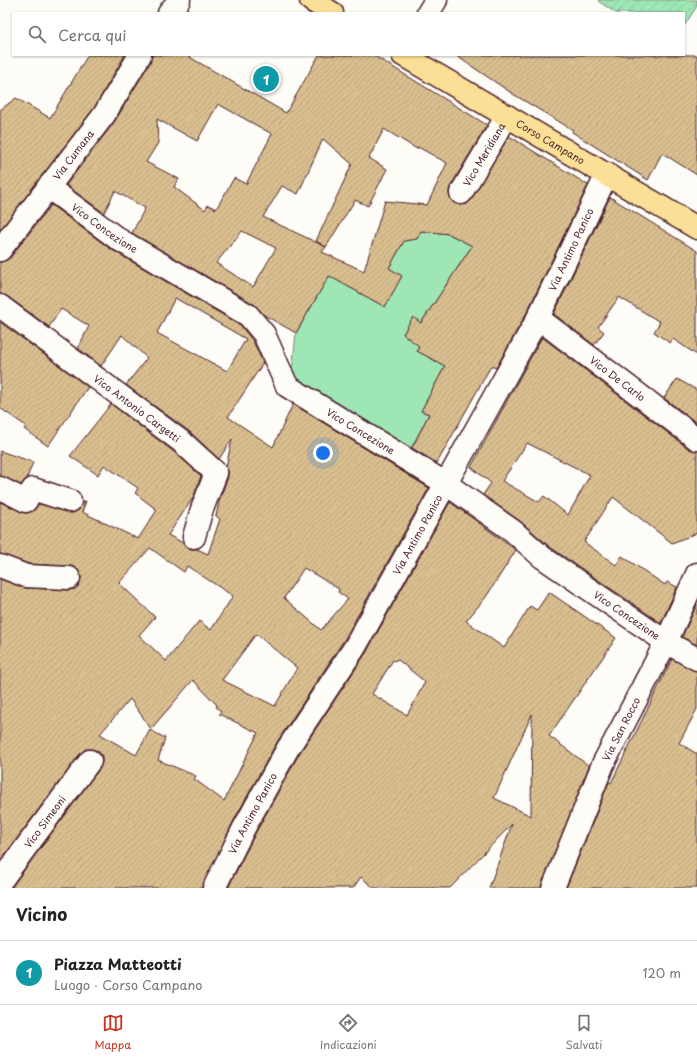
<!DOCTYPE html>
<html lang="it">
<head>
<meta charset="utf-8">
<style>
  body { margin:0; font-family:"Playpen Sans",sans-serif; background:#f2f2f2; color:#222 }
  .you { position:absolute; left:323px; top:453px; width:14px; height:14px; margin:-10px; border:3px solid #fff; border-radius:50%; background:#1a73e8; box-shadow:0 0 0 6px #1a73e833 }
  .badge { display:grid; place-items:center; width:26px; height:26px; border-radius:50%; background:#c8321e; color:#fff; font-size:13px; font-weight:700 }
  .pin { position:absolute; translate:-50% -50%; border:2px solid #fff; box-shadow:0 1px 4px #0006 }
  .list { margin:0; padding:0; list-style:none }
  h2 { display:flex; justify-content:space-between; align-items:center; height:52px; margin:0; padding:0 16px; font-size:17px }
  h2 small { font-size:13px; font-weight:400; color:#767676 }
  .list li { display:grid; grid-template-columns:26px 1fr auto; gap:12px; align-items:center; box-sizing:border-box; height:64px; padding:0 16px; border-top:1px solid #e0e0e0 }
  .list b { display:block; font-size:15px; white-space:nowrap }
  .list p { margin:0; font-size:13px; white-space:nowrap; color:#767676 }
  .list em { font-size:13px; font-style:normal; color:#767676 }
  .icon { flex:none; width:22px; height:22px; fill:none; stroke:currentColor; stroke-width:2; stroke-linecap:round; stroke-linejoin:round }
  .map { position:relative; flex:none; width:697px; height:888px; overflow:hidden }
  .search { position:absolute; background:#fff; box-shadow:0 1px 3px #0004; left:12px; right:12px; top:12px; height:44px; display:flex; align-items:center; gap:10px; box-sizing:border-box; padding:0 14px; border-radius:0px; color:#767676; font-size:15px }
  .sheet { height:116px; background:#fff }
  nav { display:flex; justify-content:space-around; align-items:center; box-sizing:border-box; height:56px; border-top:1px solid #e0e0e0; background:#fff; font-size:11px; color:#767676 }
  nav a { display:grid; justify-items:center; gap:2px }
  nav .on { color:#c8321e }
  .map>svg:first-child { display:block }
  .grass { fill:#9ee7b5; stroke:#748370 }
  .garden { fill:url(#garden-furrows); stroke:#748370 }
  .building { fill:url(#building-hatch); stroke:#4a1f2b; fill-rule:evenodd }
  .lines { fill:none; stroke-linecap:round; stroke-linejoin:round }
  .minor-casing { stroke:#4a1f2b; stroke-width:25 }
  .major-casing { stroke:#4a1f2b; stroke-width:25 }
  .minor { stroke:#fdfcf7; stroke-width:22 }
  .major { stroke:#fbdf96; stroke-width:22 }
  .labels { text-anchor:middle; stroke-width:3; stroke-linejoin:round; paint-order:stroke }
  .street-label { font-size:10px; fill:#4a1f2b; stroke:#fdfcf7 }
</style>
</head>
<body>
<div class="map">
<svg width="697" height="888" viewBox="0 0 697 888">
  <defs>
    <pattern id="garden-furrows" width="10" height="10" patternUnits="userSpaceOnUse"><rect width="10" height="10" fill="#9ee7b5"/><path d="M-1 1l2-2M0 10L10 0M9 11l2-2" fill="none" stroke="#8ac69c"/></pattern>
    <pattern id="building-hatch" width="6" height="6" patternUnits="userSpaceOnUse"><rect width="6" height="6" fill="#d9bf8f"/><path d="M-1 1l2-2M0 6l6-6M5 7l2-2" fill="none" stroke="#bca47c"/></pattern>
  </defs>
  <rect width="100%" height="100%" fill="#fdfcf7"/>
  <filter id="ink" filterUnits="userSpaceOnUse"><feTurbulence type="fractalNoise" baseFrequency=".025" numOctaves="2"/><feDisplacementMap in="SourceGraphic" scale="8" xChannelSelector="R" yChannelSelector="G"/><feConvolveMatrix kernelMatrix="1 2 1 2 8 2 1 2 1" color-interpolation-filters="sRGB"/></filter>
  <g filter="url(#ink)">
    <path class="grass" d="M 421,231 L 449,234 L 472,246 L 421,323 L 413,317 L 403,334 L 419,346 L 417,351 L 445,366 L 421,411 L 429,414 L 409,452 L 291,382 L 296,333 L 329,276 L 384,306 L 401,276 L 389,268 L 404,241 Z"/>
    <path class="garden" d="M 599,0 L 697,0 L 697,6 L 684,26 L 684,13 L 616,13 L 598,1 Z"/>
    <path class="building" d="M 88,55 L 125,55 L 94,108 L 0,230 L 0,110 L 16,98 L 50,118 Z
      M 152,55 L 186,55 L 286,113 L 319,55 L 373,55 L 487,125 L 450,187 L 449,192 L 450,199 L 454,203 L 461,205 L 467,204 L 471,200 L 509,136 L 588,185 L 527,312 L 496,368 L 491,366 L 437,463 L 412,448 L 429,414 L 421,411 L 445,366 L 417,351 L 419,346 L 403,334 L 413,317 L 421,323 L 472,246 L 449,234 L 421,231 L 417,239 L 404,241 L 389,268 L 402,276 L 385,307 L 329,276 L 296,333 L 264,315 L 254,304 L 132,233 L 145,208 L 115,191 L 104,213 L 66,185 L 115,121 L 151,61 ZM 218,104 L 272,134 L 246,184 L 234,178 L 216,209 L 208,205 L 205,210 L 174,187 L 179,179 L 146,162 L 158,143 L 157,119 L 197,141 ZM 384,129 L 417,149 L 418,147 L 447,163 L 427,205 L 385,201 L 364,271 L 322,252 L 326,247 L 263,217 L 282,186 L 298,194 L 323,139 L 352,164 L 316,241 L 326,247 L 355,200 L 368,206 L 387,169 L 369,158 ZM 242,231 L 276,248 L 253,287 L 216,263 Z
      M 455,55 L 697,55 L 697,175 L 662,153 L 648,180 L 572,132 L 573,130 L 513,94 Z
      M 610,197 L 697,251 L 697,355 L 673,339 L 670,343 L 654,332 L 660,322 L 619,297 L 598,327 L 604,332 L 594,345 L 554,314 Z
      M 51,205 L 112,250 L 240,325 L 253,341 L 263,363 L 228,417 L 273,447 L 293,404 L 429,488 L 344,640 L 277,742 L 233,822 L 202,888 L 11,888 L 100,768 L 102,763 L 102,756 L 98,751 L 92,749 L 85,749 L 80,754 L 0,861 L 0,579 L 25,588 L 68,590 L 74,589 L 79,585 L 81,578 L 80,573 L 76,568 L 70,566 L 29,564 L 0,554 L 0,502 L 26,513 L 33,511 L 39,504 L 72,513 L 79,510 L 82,502 L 86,501 L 82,512 L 138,539 L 157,510 L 135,493 L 138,488 L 104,465 L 98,475 L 70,456 L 111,404 L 174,452 L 201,476 L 193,498 L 168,535 L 183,543 L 190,549 L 197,549 L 208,554 L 220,519 L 216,516 L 220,498 L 228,477 L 228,471 L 226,467 L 232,439 L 219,459 L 190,432 L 126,385 L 147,358 L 122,335 L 101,366 L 78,348 L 89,326 L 61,309 L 49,327 L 7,296 L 0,294 L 0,262 L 10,258 ZM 175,298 L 246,339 L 227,371 L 157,333 ZM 150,548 L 184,572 L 187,566 L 233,596 L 211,630 L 199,621 L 166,661 L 139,635 L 155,617 L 119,583 ZM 304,568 L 339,589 L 338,592 L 348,599 L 321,630 L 284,598 ZM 256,634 L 297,668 L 275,706 L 222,680 ZM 193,680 L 217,705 L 216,707 L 221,711 L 219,714 L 258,733 L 224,801 L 194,779 L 196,776 L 158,760 L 165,738 L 150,730 L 136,755 L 100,734 L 130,699 L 151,729 Z
      M 0,322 L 88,387 L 48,446 L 24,429 L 26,426 L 0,408 Z
      M 542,337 L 689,449 L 697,451 L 697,533 L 672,543 L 613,497 L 584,542 L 616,565 L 622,556 L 665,585 L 667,582 L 677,587 L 661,623 L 550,547 L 520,521 L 483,495 L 491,483 L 471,467 ZM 527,443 L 590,475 L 568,515 L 544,496 L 539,502 L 502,481 Z
      M 677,379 L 697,390 L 697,423 L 664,398 Z
      M 0,451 L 33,462 L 27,478 L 21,485 L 0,476 Z
      M 450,502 L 516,550 L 486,597 L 466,621 L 504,648 L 530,606 L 537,610 L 549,592 L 616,638 L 549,736 L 589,766 L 541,888 L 489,888 L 512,824 L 450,888 L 374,888 L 361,877 L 353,888 L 228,888 L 255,834 L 299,754 L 366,653 ZM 397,659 L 425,682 L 407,715 L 372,694 L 393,660 L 395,661 ZM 532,714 L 532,722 L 531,816 L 494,798 Z
      M 697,604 L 697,645 L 682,637 Z
      M 672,659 L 697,671 L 697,709 L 679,743 L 697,754 L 697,888 L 566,888 L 609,782 L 611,783 Z"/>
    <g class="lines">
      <defs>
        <g id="minor">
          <path d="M 169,13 L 179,0"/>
          <path d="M 428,13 L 436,0"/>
          <path id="s1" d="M 48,187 L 118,239 L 248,315 L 264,334 L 287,386 L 445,483 L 513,531 L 542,557 L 666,642 L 697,659"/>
          <path id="s2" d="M 461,193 L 507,116"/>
          <path id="s3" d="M 0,250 L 104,115 L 140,55"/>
          <path id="s4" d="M 0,306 L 182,442 L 216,473 L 201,512 L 194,537"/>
          <path id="s5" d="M 538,318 L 697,439"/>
          <path d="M 0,488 L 26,501 L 33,489 L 70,501"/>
          <path d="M 0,566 L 26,576 L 69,578"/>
          <path id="s6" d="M 0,882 L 90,761"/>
          <path id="s7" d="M 214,888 L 244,828 L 288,748 L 355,647 L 538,318 L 607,174"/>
          <path id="s8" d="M 553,888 L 603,764 L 666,642 L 697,574"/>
        </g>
        <g id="major">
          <path d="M 311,0 L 332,13"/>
          <path id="s9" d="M 403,55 L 697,228"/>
        </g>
      </defs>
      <use href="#minor" class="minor-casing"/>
      <use href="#major" class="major-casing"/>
      <use href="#minor" class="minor"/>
      <use href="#major" class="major"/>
    </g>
  </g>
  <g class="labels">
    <g class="street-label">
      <text dy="4" stroke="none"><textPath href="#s9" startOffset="171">Corso Campano</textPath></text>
      <text dy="4" stroke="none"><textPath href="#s2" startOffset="45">Vico Meridiana</textPath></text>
      <text dy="4" stroke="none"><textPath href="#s3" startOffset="120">Via Cumana</textPath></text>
      <text dy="4" stroke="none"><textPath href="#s1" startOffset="70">Vico Concezione</textPath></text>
      <text dy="4" stroke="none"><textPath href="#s7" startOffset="732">Via Antimo Panico</textPath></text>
      <text dy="4" stroke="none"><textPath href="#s5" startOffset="100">Vico De Carlo</textPath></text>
      <text dy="4" stroke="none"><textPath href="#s4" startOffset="171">Vico Antonio Cargetti</textPath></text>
      <text dy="4" stroke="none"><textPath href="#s1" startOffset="406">Vico Concezione</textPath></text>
      <text dy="4" stroke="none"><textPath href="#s7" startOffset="408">Via Antimo Panico</textPath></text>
      <text dy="4" stroke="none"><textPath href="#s1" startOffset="730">Vico Concezione</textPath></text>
      <text dy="4" stroke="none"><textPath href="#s8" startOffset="173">Via San Rocco</textPath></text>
      <text dy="4" stroke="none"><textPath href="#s7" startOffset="84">Via Antimo Panico</textPath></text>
      <text dy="4" stroke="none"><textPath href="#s6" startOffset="75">Vico Simeoni</textPath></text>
    </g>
  </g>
</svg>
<div class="you"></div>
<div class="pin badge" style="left:266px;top:79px;background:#0f9aa8">1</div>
<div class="search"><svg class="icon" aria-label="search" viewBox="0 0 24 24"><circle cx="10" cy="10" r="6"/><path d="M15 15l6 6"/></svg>Cerca qui</div>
</div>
<section class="sheet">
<h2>Vicino<small></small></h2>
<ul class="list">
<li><span class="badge" style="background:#0f9aa8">1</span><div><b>Piazza Matteotti</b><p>Luogo · Corso Campano</p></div><em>120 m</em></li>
</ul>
</section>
<nav>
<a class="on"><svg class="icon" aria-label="map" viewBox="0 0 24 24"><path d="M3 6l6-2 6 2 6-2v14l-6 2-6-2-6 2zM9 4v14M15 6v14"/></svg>Mappa</a>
<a><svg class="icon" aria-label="directions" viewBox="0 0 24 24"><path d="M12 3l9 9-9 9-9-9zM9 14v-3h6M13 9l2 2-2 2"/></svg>Indicazioni</a>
<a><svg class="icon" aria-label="saved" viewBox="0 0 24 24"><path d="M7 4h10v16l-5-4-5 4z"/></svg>Salvati</a>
</nav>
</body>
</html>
